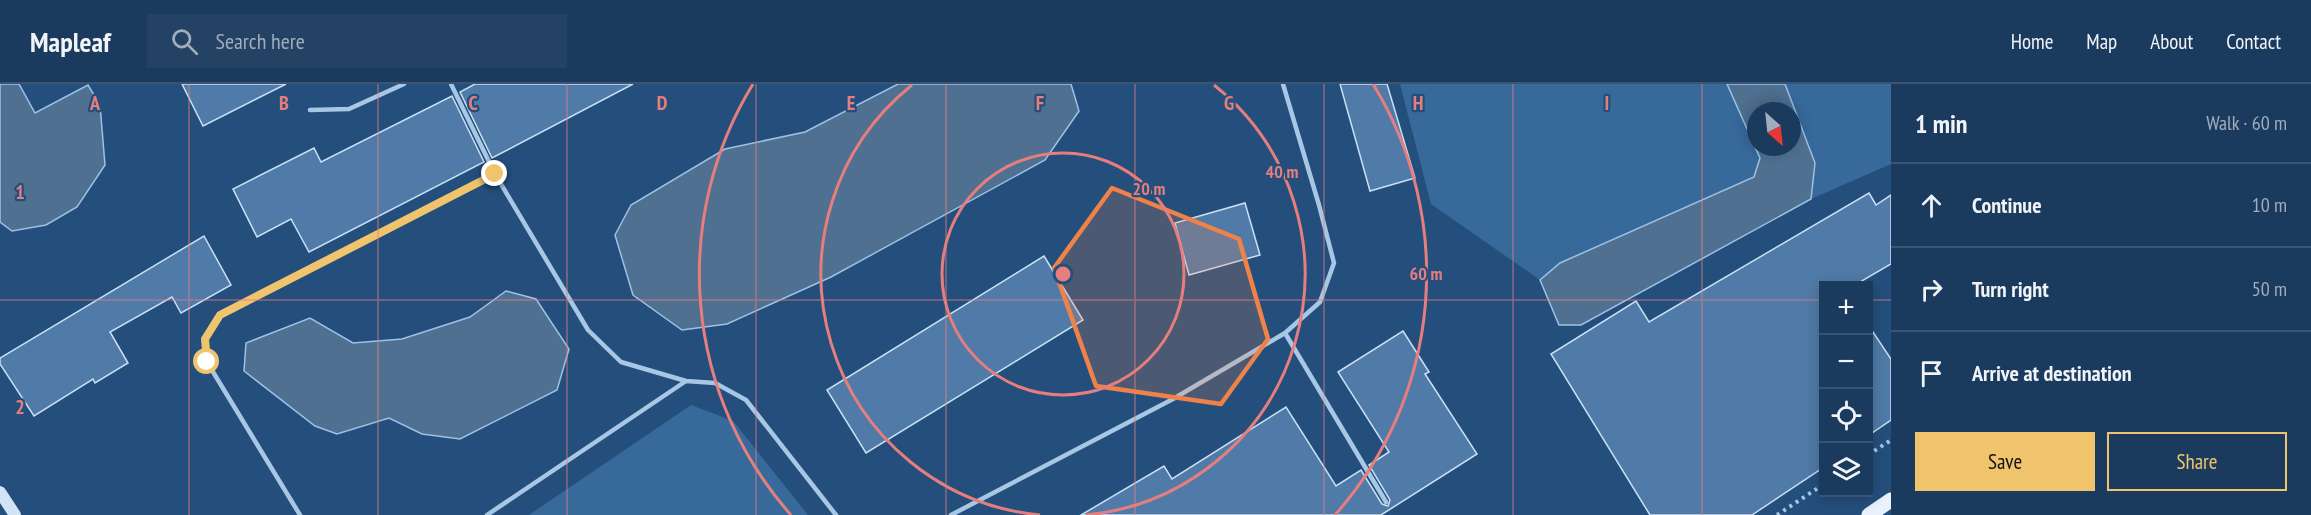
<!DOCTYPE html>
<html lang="en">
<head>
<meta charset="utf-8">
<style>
  body { margin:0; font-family:"PT Sans Narrow",sans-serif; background:#244264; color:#f1f3f6 }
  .controls { position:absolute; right:18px; bottom:18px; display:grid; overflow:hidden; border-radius:0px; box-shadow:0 3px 15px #0003 }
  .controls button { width:54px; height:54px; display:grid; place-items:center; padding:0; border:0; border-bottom:2px solid #395573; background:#1b3b5e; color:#f1f3f6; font:30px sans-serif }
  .compass { position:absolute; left:1747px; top:18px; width:54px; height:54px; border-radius:50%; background:#1b3b5e; box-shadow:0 3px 15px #0003; rotate:153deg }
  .stop { position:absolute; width:18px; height:18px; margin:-14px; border:4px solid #f0c46c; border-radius:50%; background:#fff }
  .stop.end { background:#f0c46c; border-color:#fff; box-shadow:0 2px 6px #0008 }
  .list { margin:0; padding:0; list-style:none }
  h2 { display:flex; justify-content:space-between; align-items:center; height:78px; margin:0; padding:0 24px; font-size:26px }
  h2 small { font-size:20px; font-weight:400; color:#a0adbc }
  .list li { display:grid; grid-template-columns:39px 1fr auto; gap:18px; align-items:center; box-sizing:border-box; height:84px; padding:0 24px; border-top:2px solid #395573 }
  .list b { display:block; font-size:22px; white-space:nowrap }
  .list em { font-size:20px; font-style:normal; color:#a0adbc }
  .actions { display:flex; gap:12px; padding:18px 24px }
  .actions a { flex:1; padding:14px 0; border:2px solid #f0c46c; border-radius:0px; text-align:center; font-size:21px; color:#f0c46c }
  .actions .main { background:#f0c46c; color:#111 }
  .icon { flex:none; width:33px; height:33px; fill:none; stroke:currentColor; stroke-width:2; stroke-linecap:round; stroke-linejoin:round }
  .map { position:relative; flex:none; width:1891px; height:431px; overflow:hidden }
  header { display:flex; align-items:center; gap:36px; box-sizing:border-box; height:84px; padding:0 30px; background:#1b3b5e; border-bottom:2px solid #395573 }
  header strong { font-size:28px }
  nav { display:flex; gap:33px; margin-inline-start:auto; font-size:21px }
  .search { width:420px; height:54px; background:#244264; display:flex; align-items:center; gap:15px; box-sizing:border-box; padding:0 21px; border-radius:0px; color:#a0adbc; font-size:22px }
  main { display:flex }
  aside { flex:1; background:#1b3b5e }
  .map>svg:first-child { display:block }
  .green { fill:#37699b }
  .water { fill:#507091; stroke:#9cc2e6; stroke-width:1.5; fill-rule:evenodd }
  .building { fill:#507ba8; stroke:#cbe0f4; stroke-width:1.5 }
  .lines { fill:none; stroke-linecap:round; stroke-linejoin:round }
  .path { stroke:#a8c7e5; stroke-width:4; stroke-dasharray:3 4.5; stroke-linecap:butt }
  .lane { stroke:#a8c7e5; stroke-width:4.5 }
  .secondary { stroke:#d2e3f5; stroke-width:12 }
  .primary { stroke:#e9f2fd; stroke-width:15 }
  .route { stroke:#f0c46c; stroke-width:8 }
  .marked { fill:#ee8249; fill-opacity:0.2; stroke:#ee8249; stroke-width:4.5; stroke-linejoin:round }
  .grid { fill:none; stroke:#e67e7e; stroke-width:1.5; stroke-opacity:0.55 }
  .ring { fill:none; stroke:#e67e7e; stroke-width:3 }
  .grid-label { font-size:20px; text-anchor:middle; font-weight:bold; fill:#e67e7e; stroke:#244f7d; stroke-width:4.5; stroke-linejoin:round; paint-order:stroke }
  .centre { fill:#e67e7e; stroke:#244f7d; stroke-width:3 }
  .ring-label { font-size:18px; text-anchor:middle; font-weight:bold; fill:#e67e7e; stroke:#244f7d; stroke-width:4.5; stroke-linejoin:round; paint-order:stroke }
</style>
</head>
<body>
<header>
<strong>Mapleaf</strong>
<div class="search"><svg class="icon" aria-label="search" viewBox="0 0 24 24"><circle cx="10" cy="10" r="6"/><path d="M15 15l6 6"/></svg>Search here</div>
<nav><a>Home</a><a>Map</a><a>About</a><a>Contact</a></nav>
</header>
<main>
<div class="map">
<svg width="1891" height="431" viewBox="0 0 1891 431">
  <rect width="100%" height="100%" fill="#244f7d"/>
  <path class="green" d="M 1400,0 L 1727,0 L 1761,74 L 1754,93 L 1560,179 L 1540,196 L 1431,120 Z
    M 1785,0 L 1891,0 L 1891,80 L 1811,115 L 1815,79 Z
    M 691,321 L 733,337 L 808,431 L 529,431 Z"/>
  <path class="water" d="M 0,0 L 19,0 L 35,29 L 88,1 L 100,21 L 105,81 L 77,123 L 46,141 L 12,147 L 0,138 Z
    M 898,0 L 1071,0 L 1079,27 L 1045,76 L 831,193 L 727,240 L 682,246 L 633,211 L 615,151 L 631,121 L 725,65 L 805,48 Z
    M 1727,0 L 1785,0 L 1815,79 L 1811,115 L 1581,241 L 1559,241 L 1540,196 L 1560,179 L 1754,93 L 1760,74 ZM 1756,27 L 1792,27 L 1792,63 L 1756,63 Z
    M 506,207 L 536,215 L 569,265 L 557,306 L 460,355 L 422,350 L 389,334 L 337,350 L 315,342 L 244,287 L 246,259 L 310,234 L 353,259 L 402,255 L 470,233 Z"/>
  <path class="building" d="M 182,0 L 286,0 L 203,42 Z
    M 475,0 L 633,0 L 492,74 L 460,8 Z
    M 1340,0 L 1387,0 L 1415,94 L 1370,107 Z
    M 452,12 L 484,78 L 309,168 L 291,135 L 257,153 L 233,105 L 314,64 L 321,78 Z
    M 1869,109 L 1876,121 L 1891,111 L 1891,180 L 1855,201 L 1824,201 L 1824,383 L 1752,431 L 1650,431 L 1551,270 L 1636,217 L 1649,238 Z
    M 1245,119 L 1260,171 L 1189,191 L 1175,139 Z
    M 204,152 L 231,201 L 181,229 L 172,213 L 110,248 L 128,279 L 95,299 L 93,295 L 34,332 L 0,280 L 0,274 Z
    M 1044,172 L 1083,236 L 866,369 L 827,306 Z
    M 1869,242 L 1891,275 L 1891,336 L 1869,351 Z
    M 1403,247 L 1429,288 L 1425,290 L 1477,370 L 1381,431 L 1081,431 L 1164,382 L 1172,395 L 1286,323 L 1336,402 L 1361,386 L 1382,420 L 1388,422 L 1390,416 L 1369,381 L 1389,368 L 1338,288 Z"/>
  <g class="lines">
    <path class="path" d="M 1868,371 L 1891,356
      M 1777,431 L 1824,400"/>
    <path class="lane" d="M 451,0 L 495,90
      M 310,26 L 349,25 L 404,0
      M 1285,249 L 1386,418
      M 300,431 L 207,278 L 205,255 L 220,231 L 495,90 L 588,246 L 621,278 L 686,297 L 715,299 L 746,316 L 836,431
      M 487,431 L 686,297
      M 951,431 L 1173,315 L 1285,249 L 1320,218 L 1334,179 L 1319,121 L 1283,0"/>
    <path class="secondary" d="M 0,408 L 15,431"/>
    <path class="primary" d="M 1869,431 L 1891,416"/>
  </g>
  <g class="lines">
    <path class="route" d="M 207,278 L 205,255 L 220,231 L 495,90"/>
  </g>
  <path class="marked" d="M 1112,104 L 1239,155 L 1268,255 L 1221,320 L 1096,302 L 1054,184 Z"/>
  <path class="grid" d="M 189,0 L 189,431M 378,0 L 378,431M 567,0 L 567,431M 756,0 L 756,431M 946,0 L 946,431M 1135,0 L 1135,431M 1324,0 L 1324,431M 1513,0 L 1513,431M 1702,0 L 1702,431M 0,216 L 1824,216M 1868,216 L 1891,216"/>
  <g class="ring">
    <circle cx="1063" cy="190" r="121"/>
    <path d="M1040 431A242 242 0 0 1 912 1M1214 1A242 242 0 0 1 1086 431"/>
    <path d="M791 431A363 363 0 0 1 753 0M1373 0A363 363 0 0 1 1335 431"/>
  </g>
  <g class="grid-label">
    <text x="95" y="26">A</text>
    <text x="284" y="26">B</text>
    <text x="473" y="26">C</text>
    <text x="662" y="26">D</text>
    <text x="851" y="26">E</text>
    <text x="1040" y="26">F</text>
    <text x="1229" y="26">G</text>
    <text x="1418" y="26">H</text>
    <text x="1607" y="26">I</text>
    <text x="20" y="115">1</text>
    <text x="20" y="330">2</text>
  </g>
  <circle cx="1063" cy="190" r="9" class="centre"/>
  <g class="ring-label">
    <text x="1282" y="94">40 m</text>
    <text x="1149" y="111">20 m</text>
    <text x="1426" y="196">60 m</text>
  </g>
</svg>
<div class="controls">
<button>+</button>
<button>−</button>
<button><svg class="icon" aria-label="locate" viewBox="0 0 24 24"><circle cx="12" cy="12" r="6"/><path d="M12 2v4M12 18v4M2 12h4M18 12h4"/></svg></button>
<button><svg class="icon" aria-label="layers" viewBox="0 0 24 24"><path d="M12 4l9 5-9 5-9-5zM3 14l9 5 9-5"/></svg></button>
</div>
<svg class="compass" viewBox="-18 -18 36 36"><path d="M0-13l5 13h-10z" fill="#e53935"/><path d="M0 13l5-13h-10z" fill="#a0adbc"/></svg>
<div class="stop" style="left:207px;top:278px"></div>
<div class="stop end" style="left:495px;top:90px"></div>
</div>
<aside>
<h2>1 min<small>Walk · 60 m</small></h2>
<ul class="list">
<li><svg class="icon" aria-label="ahead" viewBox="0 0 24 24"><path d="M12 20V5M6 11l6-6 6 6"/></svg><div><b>Continue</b></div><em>10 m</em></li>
<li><svg class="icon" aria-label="right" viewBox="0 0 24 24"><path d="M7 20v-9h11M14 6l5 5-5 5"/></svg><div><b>Turn right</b></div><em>50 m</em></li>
<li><svg class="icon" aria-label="arrive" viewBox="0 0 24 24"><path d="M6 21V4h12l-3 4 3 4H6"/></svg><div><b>Arrive at destination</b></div></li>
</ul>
<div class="actions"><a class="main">Save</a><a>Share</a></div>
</aside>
</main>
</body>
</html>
